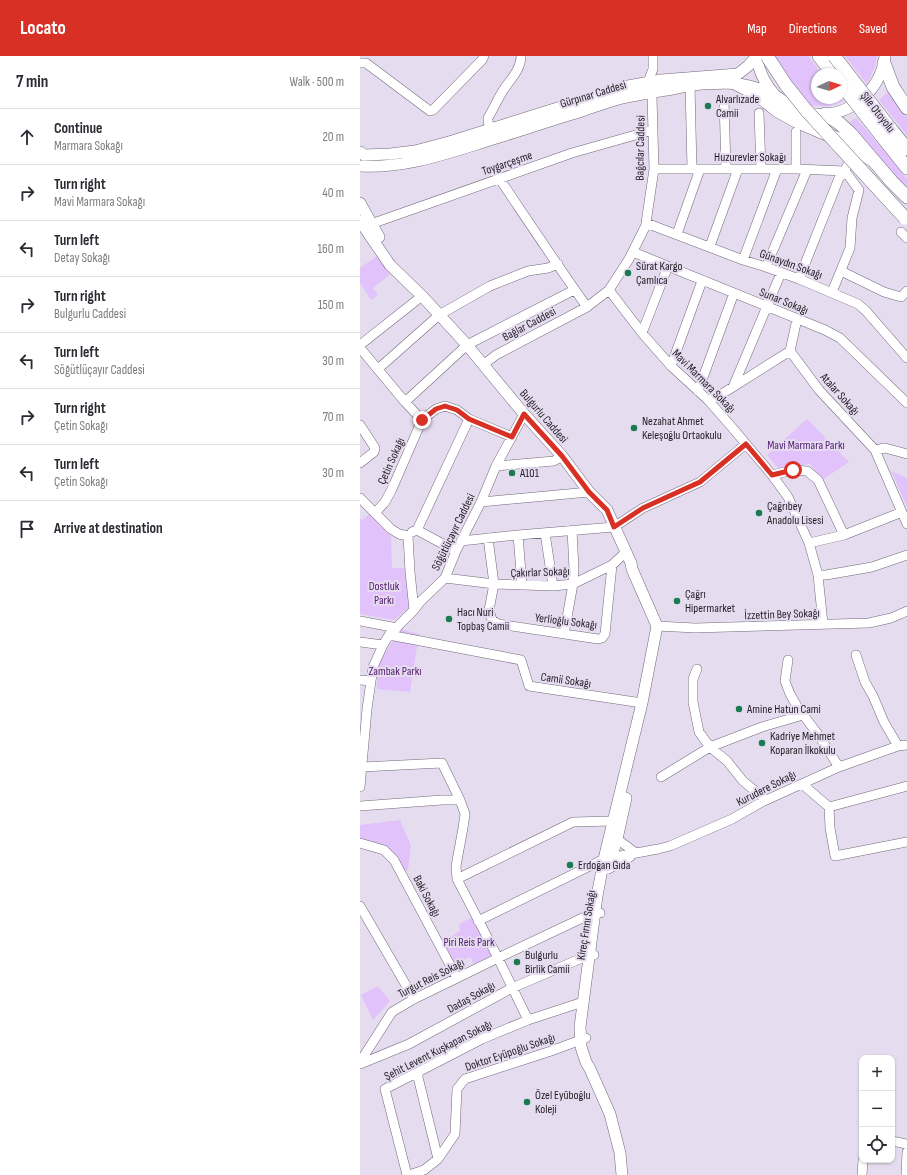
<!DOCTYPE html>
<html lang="en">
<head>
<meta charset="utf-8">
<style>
  body { margin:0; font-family:"Sofia Sans Condensed",sans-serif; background:#f7f7f7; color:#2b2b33 }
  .controls { position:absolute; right:12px; bottom:12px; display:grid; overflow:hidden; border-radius:8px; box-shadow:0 1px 3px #0004 }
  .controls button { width:36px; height:36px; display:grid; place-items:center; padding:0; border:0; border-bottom:1px solid #e1e1e2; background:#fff; color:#2b2b33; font:20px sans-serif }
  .compass { position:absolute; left:451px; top:12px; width:36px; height:36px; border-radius:50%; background:#fff; box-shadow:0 1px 3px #0004; rotate:86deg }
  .stop { position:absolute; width:12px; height:12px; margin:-9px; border:3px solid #d93025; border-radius:50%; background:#fff }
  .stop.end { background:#d93025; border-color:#fff; box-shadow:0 1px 4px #0008 }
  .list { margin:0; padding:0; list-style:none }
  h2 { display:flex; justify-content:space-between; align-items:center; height:52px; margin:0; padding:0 16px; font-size:17px }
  h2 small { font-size:13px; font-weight:400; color:#7c7c81 }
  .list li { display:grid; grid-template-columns:26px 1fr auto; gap:12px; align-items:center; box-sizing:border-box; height:56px; padding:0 16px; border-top:1px solid #e1e1e2 }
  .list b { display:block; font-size:15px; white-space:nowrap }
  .list p { margin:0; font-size:13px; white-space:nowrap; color:#7c7c81 }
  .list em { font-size:13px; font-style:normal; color:#7c7c81 }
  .icon { flex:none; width:22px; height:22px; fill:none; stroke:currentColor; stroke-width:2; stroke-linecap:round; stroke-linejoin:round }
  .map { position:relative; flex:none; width:547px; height:1119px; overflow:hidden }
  header { display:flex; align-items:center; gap:24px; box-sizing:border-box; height:56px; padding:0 20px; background:#d93025; color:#fff }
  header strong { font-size:19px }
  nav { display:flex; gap:22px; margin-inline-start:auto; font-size:14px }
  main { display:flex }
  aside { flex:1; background:#fff }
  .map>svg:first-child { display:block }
  .green { fill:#e1c2fa }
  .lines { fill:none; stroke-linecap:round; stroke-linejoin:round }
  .minor-casing { stroke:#716879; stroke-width:10 }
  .major-casing { stroke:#716879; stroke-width:12 }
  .highway-casing { stroke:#716879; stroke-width:14 }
  .minor { stroke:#fff; stroke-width:9 }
  .major { stroke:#fff; stroke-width:11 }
  .highway { stroke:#fff; stroke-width:13 }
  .highway-bridge-casing { stroke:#716879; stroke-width:14; stroke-linecap:butt }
  .highway-bridge { stroke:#fff; stroke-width:13 }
  .route { stroke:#d93025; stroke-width:5 }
  .poi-dot { fill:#1a7a51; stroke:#e6dcef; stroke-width:1.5 }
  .labels { text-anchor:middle; stroke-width:4; stroke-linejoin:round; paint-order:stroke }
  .street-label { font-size:12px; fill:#211d24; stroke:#e6dcef }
  .poi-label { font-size:12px; fill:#211d24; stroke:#e6dcef; text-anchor:start }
  .park-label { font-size:12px; fill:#542173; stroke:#e6dcef }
</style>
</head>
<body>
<header>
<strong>Locato</strong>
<nav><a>Map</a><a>Directions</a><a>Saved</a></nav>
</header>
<main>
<aside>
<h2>7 min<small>Walk · 500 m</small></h2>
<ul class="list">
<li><svg class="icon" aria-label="ahead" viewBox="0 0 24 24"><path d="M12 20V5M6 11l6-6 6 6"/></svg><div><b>Continue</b><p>Marmara Sokağı</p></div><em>20 m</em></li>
<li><svg class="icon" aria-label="right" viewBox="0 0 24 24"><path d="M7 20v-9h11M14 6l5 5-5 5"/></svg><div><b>Turn right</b><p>Mavi Marmara Sokağı</p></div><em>40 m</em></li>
<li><svg class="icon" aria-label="left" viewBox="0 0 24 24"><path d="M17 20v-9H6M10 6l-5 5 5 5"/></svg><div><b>Turn left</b><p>Detay Sokağı</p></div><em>160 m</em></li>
<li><svg class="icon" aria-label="right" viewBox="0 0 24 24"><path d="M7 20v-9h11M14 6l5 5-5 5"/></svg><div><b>Turn right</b><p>Bulgurlu Caddesi</p></div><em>150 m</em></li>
<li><svg class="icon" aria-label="left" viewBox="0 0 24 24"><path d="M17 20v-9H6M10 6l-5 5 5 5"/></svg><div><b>Turn left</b><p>Söğütlüçayır Caddesi</p></div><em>30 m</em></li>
<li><svg class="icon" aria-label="right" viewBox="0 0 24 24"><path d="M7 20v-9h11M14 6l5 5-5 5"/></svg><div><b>Turn right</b><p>Çetin Sokağı</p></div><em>70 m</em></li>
<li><svg class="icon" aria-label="left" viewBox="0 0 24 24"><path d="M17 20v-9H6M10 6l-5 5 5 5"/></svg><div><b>Turn left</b><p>Çetin Sokağı</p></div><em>30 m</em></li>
<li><svg class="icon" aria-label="arrive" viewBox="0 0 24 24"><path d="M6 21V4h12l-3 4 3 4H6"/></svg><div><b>Arrive at destination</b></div></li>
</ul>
</aside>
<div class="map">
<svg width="547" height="1119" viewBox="0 0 547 1119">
  <rect width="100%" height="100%" fill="#e6dcef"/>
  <path class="green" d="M 413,0 L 448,0 L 462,18 L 457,18 L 457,42 L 481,42 L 484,45 L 469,50 L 450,50 L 432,29 Z
    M 485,0 L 517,0 L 515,11 L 507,28 Z
    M 528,36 L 547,60 L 547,79 L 519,44 Z
    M 496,62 L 533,105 L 547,123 L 547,135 L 546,132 L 488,67 Z
    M 17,200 L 30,218 L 13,232 L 18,239 L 11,244 L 0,227 L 0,212 Z
    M 447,363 L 489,406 L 462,424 L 450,408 L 418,412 L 407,399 Z
    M 531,415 L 547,422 L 547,451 Z
    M 11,457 L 19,469 L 31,480 L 32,512 L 46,512 L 50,551 L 34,564 L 0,558 L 0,462 L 2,464 Z
    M 40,573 L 59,578 L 50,636 L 17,633 L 17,610 Z
    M 40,764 L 51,790 L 48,814 L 43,816 L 35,800 L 0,785 L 0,769 Z
    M 113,861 L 132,899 L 113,908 L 111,901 L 90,909 L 79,888 L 100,875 L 99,868 Z
    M 18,930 L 30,945 L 13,964 L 1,939 Z"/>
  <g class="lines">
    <defs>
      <path id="minor" d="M 0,7 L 6,7 L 70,55 L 73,54 L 122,4 L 124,0
        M 288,26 L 293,13 L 293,0
        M 330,29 L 332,113
        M 364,44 L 366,113
        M 399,57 L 401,113
        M 130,73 L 128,65 L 128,62 C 134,52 138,42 144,33 C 151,23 161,13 161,0
        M 294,113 L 436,113 L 485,115
        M 436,113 L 436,76
        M 139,122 C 168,165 197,209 227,251
        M 286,167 L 383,204 L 406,211 L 439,223 L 498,248 L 506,255 L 547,302
        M 11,168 L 212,97 L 293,74
        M 541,176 L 547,182
        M 317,178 L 340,113
        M 350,190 L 378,113
        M 273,196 L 465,274 L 480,282 L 547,347
        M 383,204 L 417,113
        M 406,211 L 447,114
        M 481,215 L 524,236 L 541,241 L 547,235
        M 439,223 L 479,122 L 485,115 L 487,110
        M 249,234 L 282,277 L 311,310 L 348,344 L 376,376 L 412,419 L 428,441 L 449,487 L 458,519 L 463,568
        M 472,236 L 490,192 L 492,162 L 499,134 L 485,115
        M 282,277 L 308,210
        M 0,289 L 62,240
        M 0,292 L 45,346 L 62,364
        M 430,295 L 459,334 L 515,394 L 547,468
        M 430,295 L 437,263
        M 123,309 L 136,299 L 227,251 L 249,234 L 269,203 L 286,169 L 286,167 L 294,113 L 292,40 L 286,37
        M 311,310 L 342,225
        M 18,313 L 79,259 L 130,230 L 168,215 L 188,212 L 198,208
        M 373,331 L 421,217
        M 338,335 L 374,237
        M 348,344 L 355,342 L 373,331 L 430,295
        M 45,346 L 107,289 L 214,234
        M 0,369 L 15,392 L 14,396 L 0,407
        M 515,394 L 525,392 L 547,398
        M 136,410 L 194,405 L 202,400
        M 412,419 L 433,414 L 447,415 L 458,424 L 484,479
        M 0,442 L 31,473 L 39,478 L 48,480 L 50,516 L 54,554
        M 121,446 L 229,436
        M 15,457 L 25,446 L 32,433 L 62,364 L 76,353 L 85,350 L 97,354 L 109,363 L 152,381
        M 57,474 L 109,363
        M 52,476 L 57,474 L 96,495
        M 185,477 L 193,530
        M 158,479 L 162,529
        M 128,482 L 134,528 L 129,554 L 132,564 L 138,568 L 238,583 L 242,582 L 245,578 L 252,509
        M 101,485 L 158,479 L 254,471 L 283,452 L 340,426 L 386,388
        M 449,487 L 484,479 L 542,456
        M 458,519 L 466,519 L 512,511 L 547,499
        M 85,522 L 134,528 L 193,530 L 213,528 L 252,509 L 266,496
        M 0,565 L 37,572
        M 297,570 L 335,572 L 509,567 L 531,562 L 547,555
        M 204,578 L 213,528 L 214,513 L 212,474
        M 29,579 L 161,604 L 169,630 L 282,647
        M 0,586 L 23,589
        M 496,599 L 505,626 L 513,640 L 524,666 L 538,690
        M 428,604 L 425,625 L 430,638 L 438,652 L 457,677 L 479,711
        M 337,613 L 333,623 L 333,646 L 339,676 L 350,691 L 367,705 L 383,725 L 406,744
        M 0,624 L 11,625
        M 2,711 L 82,707 L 100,744 L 105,758 L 103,772 L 96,810 L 97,823 L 138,902 L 168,964
        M 301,721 L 350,691 L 402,671 L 443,659
        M 442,728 L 469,751 L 547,730
        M 0,731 L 7,653 L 13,611 L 23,589 L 29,579 L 54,554 L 60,546 L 85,522 L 96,495 L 121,446 L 136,410 L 164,358
        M 0,750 L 82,744 L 100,744
        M 469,751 L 470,772 L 475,800 L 547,786
        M 257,783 L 276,797
        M 0,787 L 24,794 L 34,804 L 97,922
        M 248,813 L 270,801
        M 97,823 L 213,766 L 253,765
        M 0,850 L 54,943
        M 118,865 L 244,803 L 298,793 L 310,790 L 372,763 L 402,746 L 479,711 L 538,690 L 547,689
        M 0,1006 L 32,956 L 54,943 L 138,902 L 235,856 L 240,857
        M 0,1008 L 49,988 L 152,932 L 229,899 L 234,899
        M 57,1017 L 78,1103
        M 532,1085 L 547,1088
        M 47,1119 L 25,1033 L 122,983 L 168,964 L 223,946
        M 49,1119 L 64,1114 L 78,1103 L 95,1078 L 97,1033 L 105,1023 L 191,995 L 226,982
        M 502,1119 L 503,1104
        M 546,1119 L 547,1096"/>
      <path id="major" d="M 396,0 C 399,15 404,27 414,38
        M 0,96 L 4,99 L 30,98 L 55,95 L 89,86 L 268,30 L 301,24 L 378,18 L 388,10 L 396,1
        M 0,110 C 44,113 88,97 130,84 C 159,75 189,65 219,56 C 233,51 248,46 262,42 C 277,39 292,36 307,34 C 318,32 330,29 342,28 C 359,27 377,26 393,31 C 401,33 409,36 416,40 C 425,46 430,51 441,55 C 480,69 521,39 525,0
        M 0,147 L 19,181
        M 0,165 L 30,209 L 62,240 L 107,289 L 164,358 L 202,400 L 229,436 L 247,454 L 271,507 L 272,513 L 297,570 L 282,647 L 244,803 L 237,840 L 220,971 L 221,991 L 226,1006 L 230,1013 L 250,1058 L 260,1097 L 262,1119
        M 248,812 L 257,783 L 266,742"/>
      <path id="highway" d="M 459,0 L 473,18
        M 524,7 L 533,31 L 547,52
        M 375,27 L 396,38 L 418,55 L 436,65 L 485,86 L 492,92 L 513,104
        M 465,58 L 479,67 L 491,78 L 532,126 L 547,141
        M 530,72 L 547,93
        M 520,78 L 547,112"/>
    </defs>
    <use href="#minor" class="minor-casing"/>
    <use href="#major" class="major-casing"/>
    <use href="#highway" class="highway-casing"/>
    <use href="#minor" class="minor"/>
    <use href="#major" class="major"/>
    <use href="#highway" class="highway"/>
    <defs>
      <path id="highway-bridge" d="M 407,0 L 426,29 L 446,54 L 545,162
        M 474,0 L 530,72
        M 481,28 L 520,78"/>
    </defs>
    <use href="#highway-bridge" class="highway-bridge-casing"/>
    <use href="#highway-bridge" class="highway-bridge"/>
  </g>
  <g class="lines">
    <path class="route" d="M 62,364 L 76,353 L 85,350 L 97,354 L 109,363 L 152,381 L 164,358 L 202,400 L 229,436 L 247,454 L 254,471 L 283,452 L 340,426 L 386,388 L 412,419 L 433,414"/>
  </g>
  <g class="poi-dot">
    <circle cx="348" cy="50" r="4"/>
    <circle cx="268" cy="217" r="4"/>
    <circle cx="274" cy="372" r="4"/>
    <circle cx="152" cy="417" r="4"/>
    <circle cx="399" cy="457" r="4"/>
    <circle cx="317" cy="545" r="4"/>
    <circle cx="89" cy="563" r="4"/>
    <circle cx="379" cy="653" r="4"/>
    <circle cx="402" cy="687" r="4"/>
    <circle cx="210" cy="809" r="4"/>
    <circle cx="157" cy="906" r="4"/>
    <circle cx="167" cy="1046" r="4"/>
  </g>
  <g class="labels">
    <g class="street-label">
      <text transform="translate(233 38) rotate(-17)" y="4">Gürpınar Caddesi</text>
      <text transform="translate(518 56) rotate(52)" y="4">Şile Otoyolu</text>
      <text transform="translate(280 92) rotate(-89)" y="4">Bağcılar Caddesi</text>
      <text x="390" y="105">Huzurevler Sokağı</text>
      <text transform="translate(147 107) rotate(-19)" y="4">Toygarçeşme</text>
      <text transform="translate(431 208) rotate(20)" y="4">Günaydın Sokağı</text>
      <text transform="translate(424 245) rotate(22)" y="4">Sunar Sokağı</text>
      <text transform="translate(169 268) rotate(-28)" y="4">Bağlar Caddesi</text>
      <text transform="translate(344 325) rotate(45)" y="4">Mavi Marmara Sokağı</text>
      <text transform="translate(480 338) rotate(48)" y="4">Atalar Sokağı</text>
      <text transform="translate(184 360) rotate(49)" y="4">Bulgurlu Caddesi</text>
      <text transform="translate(31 405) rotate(-66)" y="4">Çetin Sokağı</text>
      <text transform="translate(93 476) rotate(-64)" y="4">Söğütlüçayır Caddesi</text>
      <text transform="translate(180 516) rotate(-2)" y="4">Çakırlar Sokağı</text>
      <text transform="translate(422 558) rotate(-2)" y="4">İzzettin Bey Sokağı</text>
      <text transform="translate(206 565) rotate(7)" y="4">Yerlioğlu Sokağı</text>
      <text transform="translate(206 624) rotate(8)" y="4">Camii Sokağı</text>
      <text transform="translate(406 732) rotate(-27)" y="4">Kurudere Sokağı</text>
      <text transform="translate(67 840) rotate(62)" y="4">Baki Sokağı</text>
      <text transform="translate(226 869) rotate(-81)" y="4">Kireç Fırını Sokağı</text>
      <text transform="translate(71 922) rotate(-27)" y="4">Turgut Reis Sokağı</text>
      <text transform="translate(111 941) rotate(-29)" y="4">Dadaş Sokağı</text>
      <text transform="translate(78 994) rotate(-27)" y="4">Şehit Levent Kuşkapan Sokağı</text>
      <text transform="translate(150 996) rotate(-19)" y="4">Doktor Eyüpoğlu Sokağı</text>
    </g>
    <g class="poi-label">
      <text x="356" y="47">Alvarlızade<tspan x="356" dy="14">Camii</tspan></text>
      <text x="276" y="214">Sürat Kargo<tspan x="276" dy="14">Çamlıca</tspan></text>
      <text x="282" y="369">Nezahat Ahmet<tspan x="282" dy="14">Keleşoğlu Ortaokulu</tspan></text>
      <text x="160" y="421">A101</text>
      <text x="407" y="454">Çağrıbey<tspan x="407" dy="14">Anadolu Lisesi</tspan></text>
      <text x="325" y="542">Çağrı<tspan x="325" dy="14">Hipermarket</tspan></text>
      <text x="97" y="560">Hacı Nuri<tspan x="97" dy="14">Topbaş Camii</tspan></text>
      <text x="387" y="657">Amine Hatun Cami</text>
      <text x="410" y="684">Kadriye Mehmet<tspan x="410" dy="14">Koparan İlkokulu</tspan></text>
      <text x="218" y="813">Erdoğan Gıda</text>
      <text x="165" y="903">Bulgurlu<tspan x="165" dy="14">Birlik Camii</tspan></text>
      <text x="175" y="1043">Özel Eyüboğlu<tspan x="175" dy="14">Koleji</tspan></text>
    </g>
    <g class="park-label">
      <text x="446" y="393">Mavi Marmara Parkı</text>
      <text x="24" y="534">Dostluk<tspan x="24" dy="14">Parkı</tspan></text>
      <text x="35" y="619">Zambak Parkı</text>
      <text x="109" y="890">Piri Reis Park</text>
    </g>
  </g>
</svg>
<div class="controls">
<button>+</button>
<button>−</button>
<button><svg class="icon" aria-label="locate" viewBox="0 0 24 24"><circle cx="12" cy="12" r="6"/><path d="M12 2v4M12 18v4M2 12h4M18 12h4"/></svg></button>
</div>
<svg class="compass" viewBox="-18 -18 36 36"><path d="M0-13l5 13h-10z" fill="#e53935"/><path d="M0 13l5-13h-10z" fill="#7c7c81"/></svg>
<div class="stop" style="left:433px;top:414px"></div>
<div class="stop end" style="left:62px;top:364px"></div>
</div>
</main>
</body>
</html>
